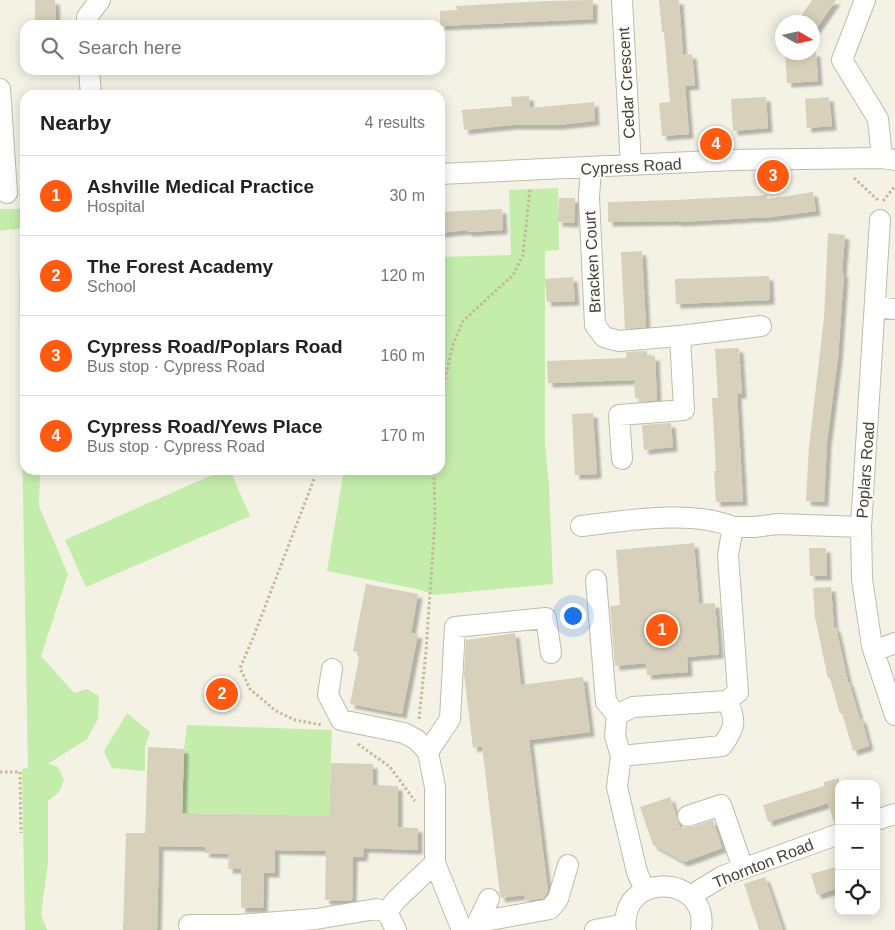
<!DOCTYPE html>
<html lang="en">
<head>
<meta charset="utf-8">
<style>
  body { margin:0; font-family:Arial,sans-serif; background:#f2f2f2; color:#222 }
  .controls { position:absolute; right:15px; bottom:15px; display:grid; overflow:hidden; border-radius:10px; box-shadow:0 2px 12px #0003 }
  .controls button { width:45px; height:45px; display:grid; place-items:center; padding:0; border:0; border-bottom:1px solid #e0e0e0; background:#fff; color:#222; font:25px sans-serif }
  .compass { position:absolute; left:775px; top:15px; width:45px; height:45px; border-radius:50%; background:#fff; box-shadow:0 2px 12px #0003; rotate:99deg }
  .you { position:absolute; left:572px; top:615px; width:18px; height:18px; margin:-12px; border:4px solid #fff; border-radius:50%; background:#1a73e8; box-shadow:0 0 0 8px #1a73e833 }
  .badge { display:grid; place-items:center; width:32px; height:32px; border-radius:50%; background:#ff5a12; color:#fff; font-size:16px; font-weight:700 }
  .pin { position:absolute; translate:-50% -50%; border:2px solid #fff; box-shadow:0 1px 5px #0006 }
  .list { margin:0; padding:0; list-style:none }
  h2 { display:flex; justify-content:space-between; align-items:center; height:65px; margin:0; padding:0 20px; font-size:21px }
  h2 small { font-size:16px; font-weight:400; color:#767676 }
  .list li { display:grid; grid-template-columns:32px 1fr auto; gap:15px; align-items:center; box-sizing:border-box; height:80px; padding:0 20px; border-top:1px solid #e0e0e0 }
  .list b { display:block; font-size:19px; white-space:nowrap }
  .list p { margin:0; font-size:16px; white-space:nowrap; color:#767676 }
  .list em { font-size:16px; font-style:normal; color:#767676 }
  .icon { flex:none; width:28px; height:28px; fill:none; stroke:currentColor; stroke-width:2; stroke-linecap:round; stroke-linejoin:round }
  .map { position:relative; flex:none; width:895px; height:930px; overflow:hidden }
  .search { position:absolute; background:#fff; box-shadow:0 2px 12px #0003; left:20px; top:20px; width:425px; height:55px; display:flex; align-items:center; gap:12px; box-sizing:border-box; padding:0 18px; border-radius:15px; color:#767676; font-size:19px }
  .panel { position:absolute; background:#fff; box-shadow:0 2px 12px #0003; left:20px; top:90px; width:425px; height:385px; border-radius:15px }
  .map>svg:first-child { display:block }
  .green { fill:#c4ecab }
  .building { fill:#d7d0ba; filter:url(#shadow) }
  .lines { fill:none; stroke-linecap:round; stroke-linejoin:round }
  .minor-casing { stroke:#c0bca7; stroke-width:22 }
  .path { stroke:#c3bb97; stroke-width:3; stroke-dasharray:2.5 2.5; stroke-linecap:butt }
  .minor { stroke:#fff; stroke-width:20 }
  .labels { text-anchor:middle; stroke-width:4; stroke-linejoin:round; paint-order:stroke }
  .street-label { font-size:16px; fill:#474334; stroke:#fff }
</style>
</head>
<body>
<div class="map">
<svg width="895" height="930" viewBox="0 0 895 930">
  <defs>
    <filter id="shadow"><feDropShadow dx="4.5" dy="4.5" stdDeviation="1" flood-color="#0004"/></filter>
  </defs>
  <rect width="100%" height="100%" fill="#f4f2e5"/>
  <path class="green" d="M 558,188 L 559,250 L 545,251 L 545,445 L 549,484 L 553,584 L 434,595 L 421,590 L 327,571 L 344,470 L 440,470 L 440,257 L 511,255 L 509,190 Z
    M 0,209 L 22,209 L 23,228 L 0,231 Z
    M 19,278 L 25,278 L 25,470 L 40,470 L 39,506 L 68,574 L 41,656 L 74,693 L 87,689 L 99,696 L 98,719 L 87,739 L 48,764 L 58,767 L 64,780 L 59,792 L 48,801 L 48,863 L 41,915 L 47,930 L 25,930 L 22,769 L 28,768 Z
    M 223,470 L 230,470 L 250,516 L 86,587 L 65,540 Z
    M 127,713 L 150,732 L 145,747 L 145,771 L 112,768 L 104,751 Z
    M 187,725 L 332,730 L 328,841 L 308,816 L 200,813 L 182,836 L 184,749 Z"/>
  <path class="building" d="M 35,0 L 55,0 L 56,20 L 35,20 Z
    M 593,0 L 593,19 L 440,26 L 440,11 L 457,10 L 456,6 L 546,1 Z
    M 659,0 L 679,0 L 683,55 L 692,54 L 695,85 L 685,86 L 689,134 L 662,136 L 659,103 L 670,102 L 664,32 L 662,32 Z
    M 812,0 L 836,0 L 815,30 L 812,28 L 812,22 L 804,22 L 799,19 Z
    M 785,52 L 816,52 L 818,81 L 787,83 Z
    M 529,96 L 530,108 L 594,102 L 595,121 L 558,125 L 512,125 L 464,130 L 462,110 L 512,106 L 511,97 Z
    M 766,97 L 768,128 L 733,131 L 731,99 Z
    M 829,97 L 832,126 L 807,128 L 805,99 Z
    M 813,192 L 816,211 L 771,217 L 677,222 L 677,221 L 608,222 L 608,202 L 676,200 L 767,195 L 767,199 Z
    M 559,198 L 575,198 L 574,223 L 558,222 Z
    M 502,209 L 503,230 L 467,232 L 467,230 L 440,233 L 440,212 Z
    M 828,233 L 845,235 L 842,273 L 844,273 L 838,357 L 827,442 L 824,502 L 806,501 L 809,447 L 824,318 Z
    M 642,251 L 646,327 L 625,329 L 621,252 Z
    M 769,276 L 770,300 L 676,304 L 675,279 Z
    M 573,277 L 575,301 L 547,302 L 545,279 Z
    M 739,348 L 742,394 L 737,394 L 743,501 L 716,502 L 714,471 L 716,471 L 712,398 L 718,398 L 715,349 Z
    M 647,351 L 647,357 L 655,356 L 657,400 L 639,402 L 639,398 L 635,398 L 634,380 L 548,383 L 547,361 L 626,358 L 626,352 Z
    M 593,413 L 597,474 L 575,475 L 572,414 Z
    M 671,423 L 673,447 L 644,450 L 642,425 Z
    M 694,543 L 699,604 L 715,603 L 719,654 L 687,657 L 688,672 L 647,675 L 646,663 L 615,666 L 610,606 L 620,605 L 616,550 Z
    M 809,548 L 826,548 L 827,576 L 810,576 Z
    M 366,584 L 418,594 L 411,633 L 418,634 L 402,714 L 350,704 L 360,653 L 353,651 Z
    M 831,587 L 834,628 L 836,627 L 848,682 L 849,682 L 860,719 L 862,719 L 869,746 L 853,751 L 842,713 L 840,714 L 830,678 L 828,678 L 827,674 L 815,617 L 813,588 Z
    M 515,633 L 521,685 L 583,677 L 590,732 L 529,740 L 548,891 L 544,898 L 525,901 L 524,895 L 501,898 L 500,895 L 482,746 L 473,748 L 464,674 L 466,640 Z
    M 148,747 L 184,749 L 182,813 L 329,816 L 331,763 L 373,764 L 373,785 L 398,786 L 398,827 L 418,828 L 418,850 L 364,848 L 363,857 L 353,857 L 352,901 L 325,900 L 326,851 L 275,850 L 275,873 L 264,873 L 263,908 L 241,908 L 241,869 L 228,869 L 229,854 L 205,853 L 205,847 L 159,846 L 157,930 L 123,930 L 126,833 L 145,833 Z
    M 839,778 L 839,822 L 834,823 L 828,803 L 768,822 L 763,805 L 824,786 L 824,782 Z
    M 670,797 L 680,828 L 692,827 L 713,820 L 722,848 L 684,862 L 653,845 L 640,807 Z
    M 839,866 L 839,888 L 817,895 L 811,874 Z
    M 765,877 L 772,897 L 783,930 L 759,930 L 744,884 Z"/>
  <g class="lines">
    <defs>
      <path id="minor" d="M 622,0 L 631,165
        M 865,0 L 842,60 L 878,119 L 882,158
        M 87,25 L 87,17 L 100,0
        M 89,70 L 91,95
        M 0,89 L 7,193
        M 591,168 L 589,197 L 595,325 L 604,337 L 619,341 L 680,336 L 761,326
        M 440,174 L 733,160 L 882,158 L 895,160
        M 880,220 L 861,527 L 862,579 L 872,646 L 895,715
        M 875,307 L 895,309
        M 622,459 L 619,415 L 684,410 L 680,336
        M 581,526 C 625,521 692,509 733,527
        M 596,580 L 606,702 L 617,715
        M 874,651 L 895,643
        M 332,669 L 328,695 L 341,720 L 404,733 L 417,740 L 428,752 L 435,787 L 435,863 L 396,900 L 387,912 L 396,930
        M 428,752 L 450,719 L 455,627 L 546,618 L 551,653
        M 621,756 L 722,746 C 735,728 737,721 727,701
        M 688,816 L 721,805 L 743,868
        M 876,820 L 895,814
        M 435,863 L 462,930
        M 645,890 L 637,872 L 617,787 L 621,756 L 615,736 L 617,715 L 633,707 L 727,701 L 738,692 L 728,555 L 733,527 L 754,527 L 778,524 L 861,527
        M 690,896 L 723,876 L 839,834
        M 478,922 L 550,909 L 558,899 L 568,865
        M 189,925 L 237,925 L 316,919 L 376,909 L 387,912
        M 474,930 L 489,899
        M 595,930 L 625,924
        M 626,930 C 618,871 710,873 701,930"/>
    </defs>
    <use href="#minor" class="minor-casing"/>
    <path class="path" d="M 854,178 L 879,201
      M 883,201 L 895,186
      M 440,399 L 453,345 L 463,321 L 513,275 L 523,255 L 530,189
      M 314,479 L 253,638 L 240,668 L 250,689 L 276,711 L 295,720 L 322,725
      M 419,719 L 426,651 L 435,520 L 434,470
      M 358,744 L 390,767 L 415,801
      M 0,772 L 20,772 L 21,833"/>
    <use href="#minor" class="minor"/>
  </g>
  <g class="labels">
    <g class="street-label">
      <text transform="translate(626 83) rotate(-93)" y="6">Cedar Crescent</text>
      <text transform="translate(631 166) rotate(-3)" y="6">Cypress Road</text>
      <text transform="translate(592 262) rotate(-93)" y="6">Bracken Court</text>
      <text transform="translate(865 470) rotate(-86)" y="6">Poplars Road</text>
      <text transform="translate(763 863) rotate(-22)" y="6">Thornton Road</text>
    </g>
  </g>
</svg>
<div class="controls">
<button>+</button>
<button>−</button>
<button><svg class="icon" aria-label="locate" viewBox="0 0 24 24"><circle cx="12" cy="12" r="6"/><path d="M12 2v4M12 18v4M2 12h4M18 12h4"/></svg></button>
</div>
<svg class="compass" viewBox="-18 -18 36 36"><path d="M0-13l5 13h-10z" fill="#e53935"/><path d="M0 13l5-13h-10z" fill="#767676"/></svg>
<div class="you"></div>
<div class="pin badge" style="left:662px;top:630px">1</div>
<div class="pin badge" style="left:222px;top:694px">2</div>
<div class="pin badge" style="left:773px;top:176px">3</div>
<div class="pin badge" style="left:716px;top:144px">4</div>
<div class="search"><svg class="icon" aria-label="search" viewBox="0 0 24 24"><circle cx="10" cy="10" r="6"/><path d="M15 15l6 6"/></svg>Search here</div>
<section class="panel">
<h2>Nearby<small>4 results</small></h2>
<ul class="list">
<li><span class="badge">1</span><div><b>Ashville Medical Practice</b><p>Hospital</p></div><em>30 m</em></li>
<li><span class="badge">2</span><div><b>The Forest Academy</b><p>School</p></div><em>120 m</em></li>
<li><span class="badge">3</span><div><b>Cypress Road/Poplars Road</b><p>Bus stop · Cypress Road</p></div><em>160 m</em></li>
<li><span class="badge">4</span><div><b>Cypress Road/Yews Place</b><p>Bus stop · Cypress Road</p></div><em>170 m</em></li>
</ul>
</section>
</div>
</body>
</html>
